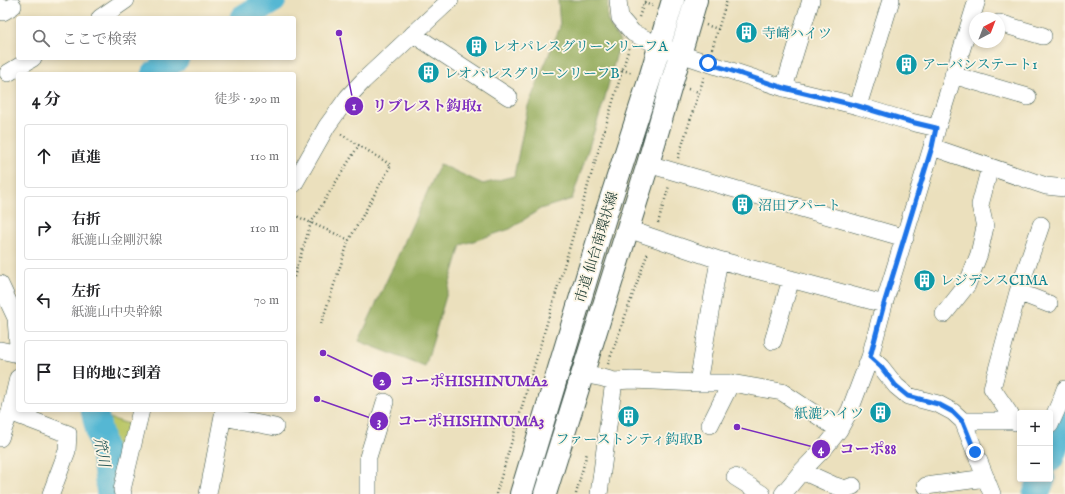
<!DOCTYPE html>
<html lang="ja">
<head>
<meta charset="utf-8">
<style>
  body { margin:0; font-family:"IM FELL English","Noto Serif JP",serif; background:#f6f6f6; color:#202124 }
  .controls { position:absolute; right:12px; bottom:12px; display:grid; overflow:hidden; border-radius:4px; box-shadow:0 2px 6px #0003 }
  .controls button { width:36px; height:36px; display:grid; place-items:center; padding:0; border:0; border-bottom:1px solid #e0e0e0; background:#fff; color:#202124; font:20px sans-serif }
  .compass { position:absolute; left:969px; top:12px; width:36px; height:36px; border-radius:50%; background:#fff; box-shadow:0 2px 6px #0003; rotate:42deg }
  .stop { position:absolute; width:12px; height:12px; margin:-9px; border:3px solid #1a73e8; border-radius:50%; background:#fff }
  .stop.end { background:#1a73e8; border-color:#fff; box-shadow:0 1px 4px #0008 }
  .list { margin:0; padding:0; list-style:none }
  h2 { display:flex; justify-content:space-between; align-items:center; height:52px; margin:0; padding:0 16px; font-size:17px }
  h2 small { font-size:13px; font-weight:400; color:#757577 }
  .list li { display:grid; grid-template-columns:26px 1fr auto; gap:12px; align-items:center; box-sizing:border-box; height:64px; margin:0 8px 8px; padding:0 8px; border:1px solid #e0e0e0; border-radius:4px }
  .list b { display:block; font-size:15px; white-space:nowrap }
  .list p { margin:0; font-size:13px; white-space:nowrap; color:#757577 }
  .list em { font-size:13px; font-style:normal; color:#757577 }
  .icon { flex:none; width:22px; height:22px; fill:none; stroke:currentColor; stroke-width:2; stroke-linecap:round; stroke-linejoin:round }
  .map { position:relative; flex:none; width:1065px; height:494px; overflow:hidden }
  .search { position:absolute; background:#fff; box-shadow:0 2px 6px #0003; left:16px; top:16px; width:280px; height:44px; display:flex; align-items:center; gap:10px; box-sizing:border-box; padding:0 14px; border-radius:4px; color:#757577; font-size:15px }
  .panel { position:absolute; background:#fff; box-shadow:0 2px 6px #0003; left:16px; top:72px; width:280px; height:340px; border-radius:4px }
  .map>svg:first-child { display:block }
  .green { fill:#bbc769; stroke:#6d824e }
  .forest { fill:#94ac5d; stroke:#5a7448 }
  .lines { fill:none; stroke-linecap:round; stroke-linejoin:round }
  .river { stroke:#54b7d3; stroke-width:27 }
  .minor-casing { stroke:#3e5549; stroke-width:18 }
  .major-casing { stroke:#3e5549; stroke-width:24 }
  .path { stroke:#3e5549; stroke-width:2.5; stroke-dasharray:1 3; stroke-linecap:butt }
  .minor { stroke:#fff; stroke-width:17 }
  .major { stroke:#fff; stroke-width:22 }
  .route { stroke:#1a73e8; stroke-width:5 }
  .labels { text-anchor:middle; stroke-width:3.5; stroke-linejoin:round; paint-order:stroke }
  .culture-label { font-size:14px; fill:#0d838f; stroke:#fcf5e5; text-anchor:start }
  .street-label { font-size:14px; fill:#1f3d34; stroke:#fcf5e5 }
  .water-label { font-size:15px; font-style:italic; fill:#2c5c5c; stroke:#fcf5e5 }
  .leader { fill:none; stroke:#7b2cbf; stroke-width:1.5 }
  .callout-dot { fill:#7b2cbf; stroke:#fcf5e5; stroke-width:1.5 }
  .mark-label { font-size:12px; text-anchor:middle; font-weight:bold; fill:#fff }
  .callout-label { font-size:15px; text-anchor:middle; font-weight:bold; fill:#7b2cbf; stroke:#fcf5e5; stroke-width:3.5; stroke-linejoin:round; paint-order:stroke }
</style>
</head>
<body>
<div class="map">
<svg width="1065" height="494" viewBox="0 0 1065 494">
  <rect width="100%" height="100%" fill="#fcf5e5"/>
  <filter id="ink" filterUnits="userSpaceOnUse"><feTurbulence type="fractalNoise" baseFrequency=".025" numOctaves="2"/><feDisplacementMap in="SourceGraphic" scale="8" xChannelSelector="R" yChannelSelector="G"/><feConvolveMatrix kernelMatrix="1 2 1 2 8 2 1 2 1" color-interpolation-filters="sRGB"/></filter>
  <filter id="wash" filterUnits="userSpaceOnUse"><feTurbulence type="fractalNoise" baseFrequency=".012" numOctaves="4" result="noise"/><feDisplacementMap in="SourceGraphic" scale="16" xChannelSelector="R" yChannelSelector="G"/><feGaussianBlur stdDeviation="0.9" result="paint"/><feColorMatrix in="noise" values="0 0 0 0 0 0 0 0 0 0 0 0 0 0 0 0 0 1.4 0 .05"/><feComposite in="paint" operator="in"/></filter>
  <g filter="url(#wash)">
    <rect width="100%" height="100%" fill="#ebe0bd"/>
    <path class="green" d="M 106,417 L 132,425 L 120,473 L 111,470 L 105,426 Z"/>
    <path class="forest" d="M 558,0 L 608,0 L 607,19 L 613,31 L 620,41 L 604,101 L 572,199 L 540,209 L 510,229 L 461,245 L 425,367 L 359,341 L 440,164 L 483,184 L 514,176 L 528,106 L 560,27 Z"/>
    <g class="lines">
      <path class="river" d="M 243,18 L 273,0
        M 155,74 L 176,58
        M 94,410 L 104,453 L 110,494
        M 1050,459 L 1065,420
        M 1036,494 L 1042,479"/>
    </g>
  </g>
  <g filter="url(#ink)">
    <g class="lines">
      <defs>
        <path id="minor" d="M 618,0 L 620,18 L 633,33 L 660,46 L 680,54 L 784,88 L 858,106 L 911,122 L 937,128
          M 0,6 L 3,12 L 13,6
          M 100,18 L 126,0
          M 999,23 L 1043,36
          M 413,34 L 509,97
          M 8,73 L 33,58
          M 953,75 L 1028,97
          M 784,88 L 811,0
          M 858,106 L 891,0
          M 932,147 L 1046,186 L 1065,188
          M 648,164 L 905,238
          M 294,184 L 327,126 L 348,97 L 363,81 L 450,0
          M 628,229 L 719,260 L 884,304
          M 0,284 L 16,318 L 18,346
          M 1018,292 L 1049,304
          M 944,314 L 967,285 L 979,254 L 985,227 L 980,205 L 990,167
          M 773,341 L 791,279
          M 0,350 L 18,354
          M 870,357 L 881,367 L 896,386 L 908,396 L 938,404 L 953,412 L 963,421 L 992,494
          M 582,374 L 603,378 L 614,381 L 632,380 L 698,383 L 731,383 L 782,392 L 839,430
          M 698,383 L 719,260
          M 10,412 L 68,434 L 67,451 L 51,494
          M 223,417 L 275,427
          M 963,421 L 1020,421
          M 1015,422 L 992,388 L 1018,292 L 1041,225
          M 710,425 L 731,383
          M 1050,425 L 1061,400 L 1065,389
          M 0,438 L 10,412 L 18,378
          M 802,471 L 833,485 L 845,489 L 853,486
          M 735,477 L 762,494
          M 926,486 L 986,478
          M 123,494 L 122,490 L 141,410
          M 208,494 L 224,410
          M 368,494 L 368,457 L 385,402
          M 599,494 L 614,381
          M 783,494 L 802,471 L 827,445 L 839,430 L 850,410 L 870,357 L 884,304 L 932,147 L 937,128 L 977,0"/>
        <path id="major" d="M 521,494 L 606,214 L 650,78 L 673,0
          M 545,494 L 648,164 L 696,0"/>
      </defs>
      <use href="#minor" class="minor-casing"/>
      <use href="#major" class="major-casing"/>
      <path class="path" d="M 644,3 L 653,6
        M 639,17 L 644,3 L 646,0
        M 706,25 L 718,29
        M 712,49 L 727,0
        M 622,70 L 633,73
        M 688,89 L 699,92
        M 678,158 L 704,77
        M 294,215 L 349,240
        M 658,223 L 669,186
        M 294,277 L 311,223 L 334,185 L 359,145
        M 321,324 L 349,240 L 391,165 L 339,133
        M 608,364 L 648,252
        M 496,494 L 629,48
        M 576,494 L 587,453"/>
      <use href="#minor" class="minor"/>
      <use href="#major" class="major"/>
    </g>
  </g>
  <g class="lines" filter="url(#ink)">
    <path class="route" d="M 708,63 L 784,88 L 858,106 L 911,122 L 936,128 L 932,147 L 884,304 L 870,357 L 881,367 L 896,386 L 908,396 L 938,404 L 953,412 L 963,422 L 975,452"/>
  </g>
  <defs>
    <symbol id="building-disc" viewBox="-11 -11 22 22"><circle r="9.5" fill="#0f9aa8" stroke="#fcf5e5"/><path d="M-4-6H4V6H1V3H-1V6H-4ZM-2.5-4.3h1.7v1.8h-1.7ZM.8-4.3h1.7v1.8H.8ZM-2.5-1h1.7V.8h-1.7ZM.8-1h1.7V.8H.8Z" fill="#fff"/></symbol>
  </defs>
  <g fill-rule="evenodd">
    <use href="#building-disc" x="734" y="20" width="25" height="25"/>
    <use href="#building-disc" x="464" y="34" width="25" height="25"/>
    <use href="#building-disc" x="894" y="52" width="25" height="25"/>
    <use href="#building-disc" x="416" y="60" width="25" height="25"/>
    <use href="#building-disc" x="730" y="192" width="25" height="25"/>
    <use href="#building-disc" x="912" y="268" width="25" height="25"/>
    <use href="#building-disc" x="868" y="400" width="25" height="25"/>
    <use href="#building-disc" x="616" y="404" width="25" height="25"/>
  </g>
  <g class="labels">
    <g class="culture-label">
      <text x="762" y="38">寺崎ハイツ</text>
      <text x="492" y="51">レオパレスグリーンリーフA</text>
      <text x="922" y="69">アーバンステート1</text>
      <text x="444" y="78">レオパレスグリーンリーフB</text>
      <text x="758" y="210">沼田アパート</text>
      <text x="940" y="285">レジデンスCIMA</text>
      <text x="864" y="418" text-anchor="end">紙漉ハイツ</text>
      <text x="629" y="444" text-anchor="middle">ファーストシティ鈎取B</text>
    </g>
    <g class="street-label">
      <text transform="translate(596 247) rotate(-73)" y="5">市道 仙台南環状線</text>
    </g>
    <g class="water-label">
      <text transform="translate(102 452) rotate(79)" y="5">笊川</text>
    </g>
  </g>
  <path class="leader" d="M339 33L354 106M323 353L382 381M317 399L379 421M737 427L821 449"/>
  <g class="callout-dot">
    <circle cx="339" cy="33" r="4"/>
    <circle cx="323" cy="353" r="4"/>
    <circle cx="317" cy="399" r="4"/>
    <circle cx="737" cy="427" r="4"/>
    <circle cx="354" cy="106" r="10"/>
    <circle cx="382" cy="381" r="10"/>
    <circle cx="379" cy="421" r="10"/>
    <circle cx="821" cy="449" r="10"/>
  </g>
  <g class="mark-label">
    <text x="354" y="110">1</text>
    <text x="382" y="385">2</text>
    <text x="379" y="425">3</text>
    <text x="821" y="453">4</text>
  </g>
  <g class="callout-label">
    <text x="427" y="111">リブレスト鈎取1</text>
    <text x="474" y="386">コーポHISHINUMA2</text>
    <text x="471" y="426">コーポHISHINUMA3</text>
    <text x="868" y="454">コーポ88</text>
  </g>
</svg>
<div class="controls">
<button>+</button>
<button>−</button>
</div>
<svg class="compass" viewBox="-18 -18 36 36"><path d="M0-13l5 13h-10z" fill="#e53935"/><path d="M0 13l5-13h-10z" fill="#757577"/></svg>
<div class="stop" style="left:708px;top:63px"></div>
<div class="stop end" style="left:975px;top:452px"></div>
<div class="search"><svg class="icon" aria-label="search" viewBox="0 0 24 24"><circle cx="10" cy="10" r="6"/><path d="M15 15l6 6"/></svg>ここで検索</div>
<section class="panel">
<h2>4 分<small>徒歩 · 290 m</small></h2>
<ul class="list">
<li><svg class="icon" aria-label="ahead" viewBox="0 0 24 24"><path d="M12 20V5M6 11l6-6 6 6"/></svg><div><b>直進</b></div><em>110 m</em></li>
<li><svg class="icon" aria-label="right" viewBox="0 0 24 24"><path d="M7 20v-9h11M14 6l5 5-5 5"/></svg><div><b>右折</b><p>紙漉山金剛沢線</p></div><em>110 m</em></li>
<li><svg class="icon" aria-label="left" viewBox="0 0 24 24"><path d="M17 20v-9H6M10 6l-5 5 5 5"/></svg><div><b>左折</b><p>紙漉山中央幹線</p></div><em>70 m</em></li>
<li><svg class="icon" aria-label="arrive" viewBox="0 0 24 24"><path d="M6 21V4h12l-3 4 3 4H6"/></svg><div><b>目的地に到着</b></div></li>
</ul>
</section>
</div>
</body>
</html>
